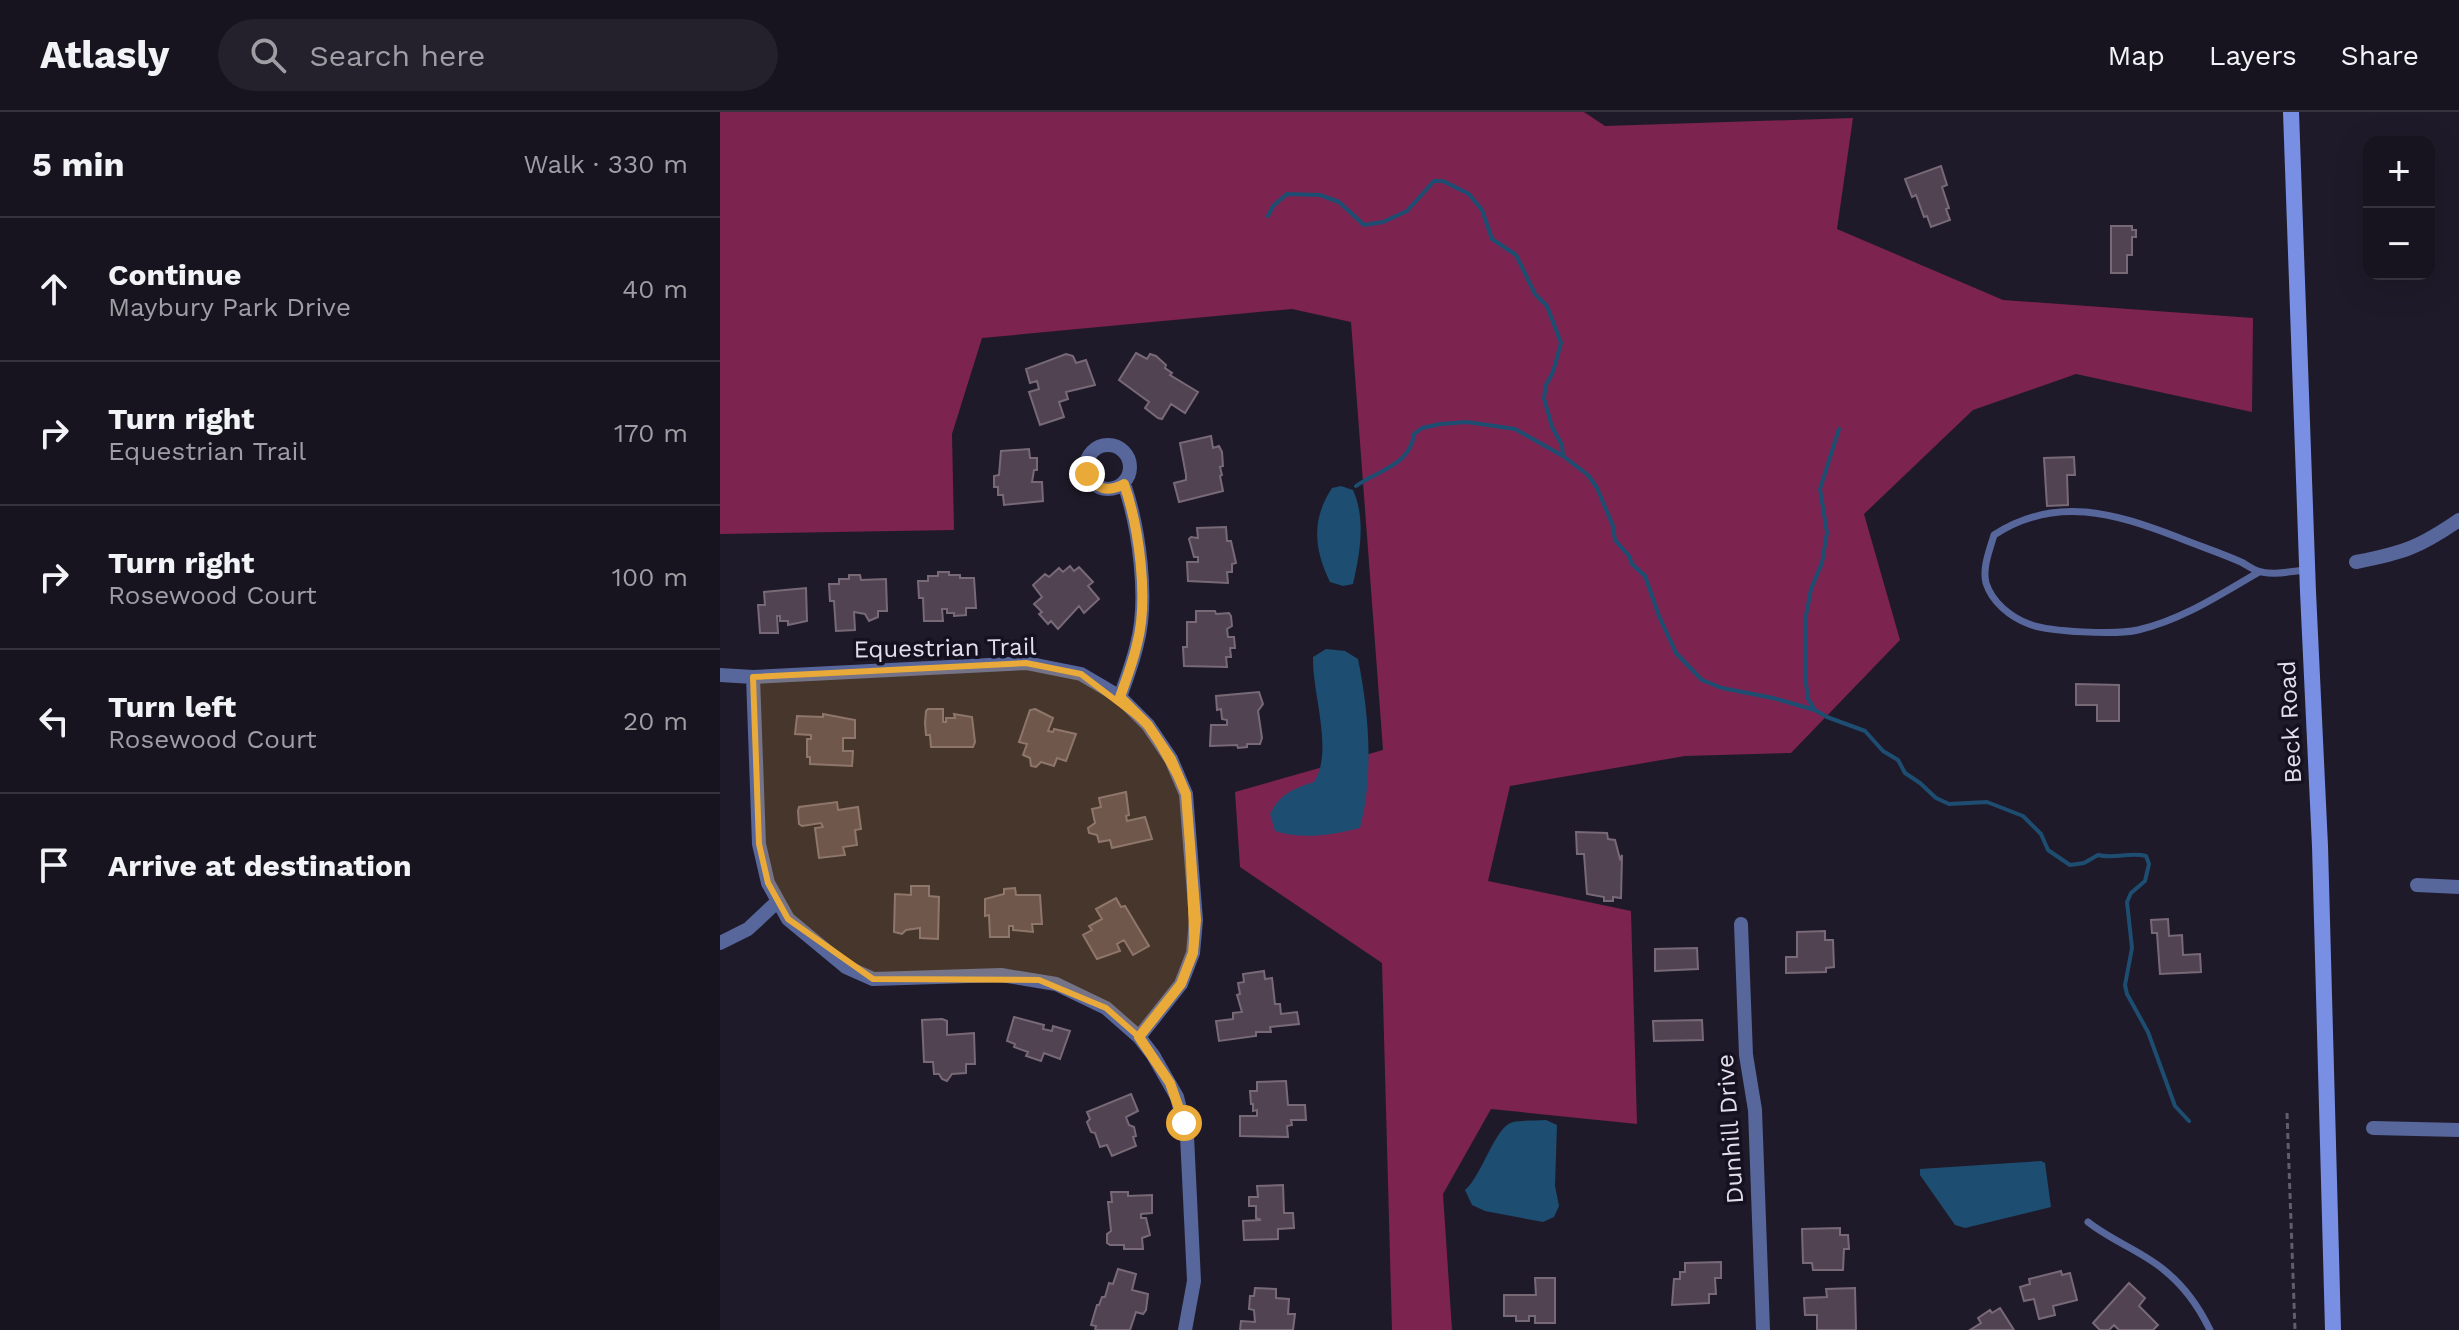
<!DOCTYPE html>
<html lang="en">
<head>
<meta charset="utf-8">
<style>
  body { margin:0; font-family:"Work Sans",sans-serif; background:#24212c; color:#f1f3f6 }
  .controls { position:absolute; right:24px; top:24px; display:grid; overflow:hidden; border-radius:16px; box-shadow:0 8px 32px #0002 }
  .controls button { width:72px; height:72px; display:grid; place-items:center; padding:0; border:0; border-bottom:2px solid #36333d; background:#17141f; color:#f1f3f6; font:40px sans-serif }
  .stop { position:absolute; width:24px; height:24px; margin:-18px; border:6px solid #eaaa39; border-radius:50%; background:#fff }
  .stop.end { background:#eaaa39; border-color:#fff; box-shadow:0 2px 8px #0008 }
  .list { margin:0; padding:0; list-style:none }
  h2 { display:flex; justify-content:space-between; align-items:center; height:104px; margin:0; padding:0 32px; font-size:34px }
  h2 small { font-size:26px; font-weight:400; color:#9e9ea4 }
  .list li { display:grid; grid-template-columns:52px 1fr auto; gap:24px; align-items:center; box-sizing:border-box; height:144px; padding:0 32px; border-top:2px solid #36333d }
  .list b { display:block; font-size:30px; white-space:nowrap }
  .list p { margin:0; font-size:26px; white-space:nowrap; color:#9e9ea4 }
  .list em { font-size:26px; font-style:normal; color:#9e9ea4 }
  .icon { flex:none; width:44px; height:44px; fill:none; stroke:currentColor; stroke-width:2; stroke-linecap:round; stroke-linejoin:round }
  .map { position:relative; flex:none; width:1739px; height:1218px; overflow:hidden }
  header { display:flex; align-items:center; gap:48px; box-sizing:border-box; height:112px; padding:0 40px; background:#17141f; border-bottom:2px solid #36333d }
  header strong { font-size:38px }
  nav { display:flex; gap:44px; margin-inline-start:auto; font-size:28px }
  .search { width:560px; height:72px; background:#24212c; display:flex; align-items:center; gap:20px; box-sizing:border-box; padding:0 28px; border-radius:44px; color:#9e9ea4; font-size:30px }
  main { display:flex }
  aside { flex:1; background:#17141f }
  .map>svg:first-child { display:block }
  .forest { fill:#7c234f }
  .water { fill:#1d4d70 }
  .lines { fill:none; stroke-linecap:round; stroke-linejoin:round }
  .stream { stroke:#1d4d70; stroke-width:4 }
  .building { fill:#514351; stroke:#786977; stroke-width:2 }
  .path { stroke:#615d6a; stroke-width:3; stroke-dasharray:6 4; stroke-linecap:butt }
  .lane { stroke:#57669b; stroke-width:7 }
  .street { stroke:#57669b; stroke-width:14 }
  .secondary { stroke:#788fe4; stroke-width:16 }
  .route { stroke:#eaaa39; stroke-width:10 }
  .marked { fill:#eaaa39; fill-opacity:0.2; stroke:#eaaa39; stroke-width:6; stroke-linejoin:round }
  .labels { text-anchor:middle; stroke-width:7; stroke-linejoin:round; paint-order:stroke }
  .street-label { font-size:24px; fill:#e2dfea; stroke:#161120 }
</style>
</head>
<body>
<header>
<strong>Atlasly</strong>
<div class="search"><svg class="icon" aria-label="search" viewBox="0 0 24 24"><circle cx="10" cy="10" r="6"/><path d="M15 15l6 6"/></svg>Search here</div>
<nav><a>Map</a><a>Layers</a><a>Share</a></nav>
</header>
<main>
<aside>
<h2>5 min<small>Walk · 330 m</small></h2>
<ul class="list">
<li><svg class="icon" aria-label="ahead" viewBox="0 0 24 24"><path d="M12 20V5M6 11l6-6 6 6"/></svg><div><b>Continue</b><p>Maybury Park Drive</p></div><em>40 m</em></li>
<li><svg class="icon" aria-label="right" viewBox="0 0 24 24"><path d="M7 20v-9h11M14 6l5 5-5 5"/></svg><div><b>Turn right</b><p>Equestrian Trail</p></div><em>170 m</em></li>
<li><svg class="icon" aria-label="right" viewBox="0 0 24 24"><path d="M7 20v-9h11M14 6l5 5-5 5"/></svg><div><b>Turn right</b><p>Rosewood Court</p></div><em>100 m</em></li>
<li><svg class="icon" aria-label="left" viewBox="0 0 24 24"><path d="M17 20v-9H6M10 6l-5 5 5 5"/></svg><div><b>Turn left</b><p>Rosewood Court</p></div><em>20 m</em></li>
<li><svg class="icon" aria-label="arrive" viewBox="0 0 24 24"><path d="M6 21V4h12l-3 4 3 4H6"/></svg><div><b>Arrive at destination</b></div></li>
</ul>
</aside>
<div class="map">
<svg width="1739" height="1218" viewBox="0 0 1739 1218">
  <rect width="100%" height="100%" fill="#1f1a29"/>
  <path class="forest" d="M 0,0 L 864,0 L 885,14 L 1133,6 L 1117,117 L 1283,188 L 1533,206 L 1532,300 L 1356,262 L 1253,298 L 1144,402 L 1180,528 L 1071,641 L 965,644 L 790,674 L 768,769 L 911,799 L 917,1012 L 771,997 L 723,1082 L 732,1218 L 672,1218 L 662,851 L 520,755 L 515,680 L 663,638 L 631,210 L 572,197 L 262,226 L 232,322 L 234,418 L 0,422 Z"/>
  <path class="water" d="M 621,374 L 633,378 C 646,407 640,442 633,472 L 623,474 L 610,470 C 594,437 591,408 612,376 Z
    M 606,537 L 625,539 L 638,547 C 649,601 654,663 640,716 C 612,723 583,728 555,719 L 550,702 C 560,682 572,677 594,670 C 614,639 592,582 593,545 Z
    M 826,1008 L 837,1013 L 835,1074 L 839,1094 L 834,1105 L 823,1110 L 765,1099 L 752,1093 L 745,1078 C 762,1064 775,1014 793,1010 C 803,1008 815,1009 826,1008 Z
    M 1321,1049 L 1325,1051 L 1331,1095 L 1245,1116 L 1235,1113 L 1200,1063 L 1200,1057 Z"/>
  <g class="lines">
    <path class="stream" d="M 548,104 L 553,94 L 567,82 L 600,83 L 619,90 L 644,113 L 663,110 L 687,99 L 714,69 L 723,69 L 749,82 L 762,98 L 772,127 L 796,143 L 815,182 L 827,194 L 841,231 L 833,260 L 826,273 L 824,286 L 832,315 L 842,333 L 843,344
      M 636,374 C 658,358 690,354 694,322 L 702,316 L 720,312 L 747,310 L 795,317 L 843,344 L 868,363 L 877,376 L 893,414 L 895,428 L 909,444 L 912,452 L 925,464 L 939,504 L 956,541 L 982,568 L 1002,576 L 1053,586 L 1095,598 L 1107,605 L 1145,619 L 1163,639 L 1178,648 L 1185,661 L 1200,671 L 1216,686 L 1229,692 L 1267,690 L 1303,704 L 1321,722 L 1328,738 L 1350,753 L 1364,751 L 1378,743 C 1394,747 1410,740 1426,744 L 1429,752 L 1425,769 L 1411,781 L 1407,790 L 1412,836 L 1405,873 L 1407,882 L 1428,920 L 1455,994 L 1469,1009
      M 1094,596 L 1088,587 L 1086,571 L 1085,509 L 1091,477 L 1102,451 L 1107,421 L 1100,377 L 1119,317"/>
  </g>
  <path class="building" d="M 1221,54 L 1227,73 L 1222,75 L 1229,96 L 1226,97 L 1230,108 L 1211,115 L 1207,104 L 1204,105 L 1196,83 L 1192,85 L 1185,67 Z
    M 1391,114 L 1412,114 L 1412,118 L 1416,118 L 1416,125 L 1412,125 L 1412,143 L 1407,143 L 1407,161 L 1391,161 Z
    M 416,241 L 427,247 L 430,242 L 436,244 L 446,253 L 445,256 L 452,261 L 450,263 L 478,280 L 465,301 L 451,292 L 442,307 L 438,306 L 425,296 L 429,290 L 399,268 Z
    M 346,242 L 353,244 L 356,251 L 366,248 L 375,273 L 346,280 L 348,287 L 339,290 L 344,305 L 320,313 L 309,280 L 319,277 L 317,269 L 310,271 L 306,257 Z
    M 491,324 L 493,336 L 499,334 L 502,340 L 503,354 L 500,355 L 502,363 L 500,364 L 503,379 L 459,390 L 454,371 L 466,368 L 466,363 L 460,331 Z
    M 309,337 L 310,346 L 317,346 L 317,358 L 314,358 L 312,370 L 322,370 L 323,389 L 284,393 L 283,383 L 278,383 L 278,375 L 274,375 L 274,364 L 279,363 L 281,339 Z
    M 1354,345 L 1355,363 L 1347,363 L 1348,393 L 1327,394 L 1324,346 Z
    M 506,415 L 507,429 L 511,429 L 516,451 L 512,452 L 512,460 L 507,460 L 508,471 L 468,469 L 467,450 L 478,450 L 478,445 L 474,445 L 469,427 L 471,425 L 478,426 L 477,416 Z
    M 350,454 L 354,459 L 359,455 L 373,470 L 368,474 L 379,487 L 364,501 L 359,494 L 338,517 L 331,509 L 328,512 L 319,502 L 322,500 L 314,492 L 322,485 L 313,473 L 325,462 L 329,465 L 339,456 L 343,460 Z
    M 218,460 L 229,460 L 229,463 L 240,463 L 240,466 L 254,466 L 256,496 L 246,496 L 246,503 L 234,504 L 234,501 L 227,501 L 227,497 L 222,497 L 223,509 L 204,509 L 203,486 L 199,486 L 198,469 L 208,469 L 208,464 L 218,464 Z
    M 129,463 L 140,463 L 141,468 L 166,467 L 167,499 L 158,499 L 158,505 L 149,509 L 145,502 L 134,500 L 135,518 L 116,519 L 114,489 L 110,489 L 109,472 L 119,472 L 119,467 L 129,467 Z
    M 86,476 L 87,509 L 68,513 L 68,509 L 60,509 L 60,504 L 57,504 L 58,521 L 40,521 L 38,493 L 45,493 L 44,480 Z
    M 476,499 L 495,499 L 496,502 L 509,501 L 511,504 L 512,514 L 507,517 L 508,525 L 514,525 L 515,536 L 510,536 L 511,545 L 506,545 L 507,555 L 464,554 L 463,535 L 467,535 L 467,510 L 476,510 Z
    M 1356,572 L 1399,573 L 1399,609 L 1377,609 L 1377,593 L 1356,593 Z
    M 539,580 L 543,592 L 538,599 L 542,626 L 540,632 L 527,632 L 527,635 L 518,636 L 517,633 L 490,634 L 491,613 L 507,613 L 507,608 L 502,607 L 501,597 L 497,598 L 496,584 Z
    M 208,597 L 223,597 L 223,610 L 226,610 L 226,606 L 235,606 L 234,602 L 252,605 L 255,630 L 253,635 L 211,635 L 210,623 L 206,623 L 205,611 L 206,599 Z
    M 315,597 L 333,606 L 328,619 L 333,620 L 334,617 L 356,622 L 346,649 L 337,646 L 334,654 L 321,650 L 316,655 L 311,654 L 310,646 L 303,643 L 307,632 L 299,630 L 310,598 Z
    M 103,602 L 135,608 L 135,626 L 123,626 L 123,639 L 133,639 L 132,654 L 90,652 L 90,645 L 87,645 L 87,627 L 91,627 L 91,623 L 75,622 L 77,604 L 103,605 Z
    M 406,680 L 409,703 L 406,704 L 407,709 L 425,705 L 432,727 L 392,736 L 390,728 L 379,730 L 377,723 L 369,721 L 368,716 L 375,711 L 372,697 L 381,695 L 379,686 Z
    M 117,690 L 118,698 L 138,695 L 141,717 L 135,718 L 137,733 L 123,735 L 125,743 L 99,746 L 95,716 L 103,715 L 101,711 L 82,714 L 79,712 L 78,699 L 79,695 Z
    M 856,720 L 887,721 L 888,727 L 895,728 L 900,747 L 902,743 L 901,786 L 893,785 L 893,789 L 884,789 L 884,785 L 867,782 L 864,742 L 857,742 Z
    M 191,774 L 209,774 L 209,784 L 219,785 L 218,827 L 200,826 L 200,816 L 186,818 L 182,822 L 174,820 L 175,782 L 191,783 Z
    M 295,776 L 296,783 L 320,783 L 322,812 L 312,812 L 313,820 L 293,818 L 293,814 L 289,814 L 289,825 L 270,825 L 269,803 L 265,804 L 265,787 L 284,782 L 284,777 Z
    M 396,786 L 401,795 L 405,794 L 429,834 L 413,843 L 404,828 L 397,832 L 400,839 L 377,847 L 363,823 L 372,818 L 369,814 L 382,807 L 376,797 Z
    M 1448,807 L 1449,824 L 1462,823 L 1463,843 L 1480,842 L 1481,860 L 1440,862 L 1437,821 L 1432,821 L 1431,808 Z
    M 1105,819 L 1105,828 L 1113,828 L 1114,855 L 1106,856 L 1106,860 L 1066,861 L 1066,845 L 1077,845 L 1077,820 Z
    M 977,836 L 978,857 L 935,859 L 935,837 Z
    M 544,859 L 545,867 L 552,866 L 555,892 L 560,892 L 561,902 L 577,900 L 579,912 L 550,915 L 551,920 L 536,920 L 536,924 L 499,929 L 496,909 L 513,907 L 513,901 L 522,900 L 517,883 L 520,882 L 518,871 L 524,870 L 523,862 Z
    M 294,905 L 324,913 L 323,917 L 332,919 L 333,914 L 350,919 L 340,947 L 324,941 L 321,949 L 306,944 L 308,940 L 294,935 L 295,932 L 287,929 Z
    M 222,907 L 227,909 L 227,923 L 254,921 L 255,952 L 246,952 L 246,961 L 232,962 L 227,969 L 222,967 L 219,962 L 214,962 L 213,950 L 204,950 L 202,908 Z
    M 982,908 L 983,928 L 934,929 L 933,909 Z
    M 566,969 L 568,993 L 585,993 L 586,1008 L 571,1008 L 572,1013 L 567,1014 L 568,1025 L 520,1024 L 520,1004 L 537,1004 L 537,998 L 533,999 L 533,992 L 531,992 L 530,979 L 537,979 L 537,970 Z
    M 411,982 L 418,999 L 406,1005 L 409,1013 L 414,1015 L 416,1024 L 413,1025 L 416,1034 L 392,1044 L 387,1033 L 380,1035 L 375,1021 L 371,1020 L 367,1010 L 370,1007 L 367,1000 Z
    M 563,1073 L 564,1101 L 573,1101 L 574,1116 L 558,1117 L 558,1127 L 524,1128 L 523,1109 L 541,1108 L 536,1106 L 536,1094 L 529,1094 L 529,1085 L 538,1085 L 537,1074 Z
    M 391,1080 L 408,1080 L 408,1084 L 432,1083 L 432,1101 L 421,1102 L 421,1106 L 426,1106 L 430,1123 L 422,1126 L 423,1137 L 404,1137 L 404,1133 L 390,1133 L 387,1131 L 387,1122 L 391,1119 L 388,1090 L 392,1090 Z
    M 1120,1116 L 1120,1123 L 1128,1123 L 1129,1137 L 1124,1137 L 1123,1158 L 1093,1158 L 1092,1151 L 1083,1151 L 1082,1117 Z
    M 1001,1150 L 1001,1166 L 995,1166 L 996,1182 L 989,1182 L 989,1191 L 952,1193 L 954,1167 L 960,1167 L 960,1160 L 965,1160 L 965,1151 Z
    M 398,1157 L 416,1162 L 412,1178 L 428,1182 L 426,1198 L 423,1202 L 416,1200 L 410,1218 L 375,1218 L 376,1214 L 371,1213 L 377,1193 L 379,1193 L 382,1185 L 385,1185 L 389,1171 L 393,1172 Z
    M 1341,1159 L 1342,1163 L 1350,1161 L 1357,1188 L 1333,1194 L 1335,1203 L 1319,1207 L 1314,1187 L 1304,1189 L 1300,1175 L 1310,1172 L 1309,1167 Z
    M 815,1166 L 835,1166 L 835,1211 L 815,1211 L 815,1204 L 809,1204 L 809,1209 L 796,1209 L 796,1204 L 784,1204 L 784,1183 L 816,1183 Z
    M 1409,1171 L 1425,1186 L 1419,1194 L 1438,1213 L 1433,1218 L 1399,1218 L 1394,1213 L 1389,1218 L 1380,1218 L 1373,1211 Z
    M 535,1176 L 556,1177 L 556,1186 L 569,1187 L 568,1202 L 575,1202 L 573,1218 L 520,1218 L 521,1209 L 535,1210 L 534,1198 L 529,1197 L 530,1184 L 534,1184 Z
    M 1135,1176 L 1136,1218 L 1097,1218 L 1097,1203 L 1085,1203 L 1084,1186 L 1107,1185 L 1106,1177 Z
    M 1280,1196 L 1294,1218 L 1250,1218 L 1261,1211 L 1258,1206 L 1270,1198 L 1272,1201 Z"/>
  <g class="lines">
    <path class="path" d="M 1567,1001 L 1575,1218"/>
    <path class="lane" d="M 1539,460 C 1501,482 1462,508 1418,518 C 1396,523 1329,520 1309,512 C 1290,505 1272,490 1266,471 C 1262,456 1270,437 1274,423 C 1336,383 1394,401 1457,425 C 1479,434 1501,441 1521,450 C 1527,453 1532,457 1538,459 C 1551,464 1573,459 1587,458
      M 1368,1110 C 1392,1129 1423,1140 1444,1158 C 1464,1174 1479,1195 1490,1218"/>
    <path class="street" d="M366 355a22 22 0 1 1 44 0a22 22 0 1 1-44 0Z
      M 1636,450 C 1683,441 1700,435 1739,408
      M 0,563 L 33,565 L 306,551 L 361,562 L 400,585 L 428,613 L 451,647 L 466,682 L 476,808 L 473,841 L 461,872 L 419,925
      M 33,565 L 39,732 L 48,771 L 68,807 L 126,855 L 153,867 L 281,863 L 336,872 L 386,896 L 419,925 L 433,943 L 457,985 L 467,1024 L 474,1169 L 465,1218
      M 400,585 C 406,568 413,550 417,532 C 429,487 419,415 404,372
      M 1697,773 L 1739,775
      M 1021,812 L 1026,943 L 1035,998 L 1043,1218
      M 0,831 L 28,817 L 58,789
      M 1653,1016 L 1739,1018"/>
    <path class="secondary" d="M 1571,0 L 1588,480 L 1600,734 L 1613,1218"/>
  </g>
  <g class="lines">
    <path class="route" d="M 367,362 C 375,377 388,381 404,372 C 419,415 429,487 417,532 C 413,550 406,568 400,585 L 428,613 L 451,647 L 466,682 L 476,808 L 473,841 L 461,872 L 419,925 L 450,971 L 464,1011"/>
  </g>
  <path class="marked" d="M 306,551 L 361,562 L 428,613 L 466,682 L 473,841 L 461,872 L 419,925 L 386,896 L 319,868 L 153,867 L 68,807 L 48,771 L 39,732 L 33,565 Z"/>
  <g class="labels">
    <g class="street-label">
      <text transform="translate(225 536) rotate(-1)" y="8">Equestrian Trail</text>
      <text transform="translate(1570 610) rotate(-93)" y="8">Beck Road</text>
      <text transform="translate(1010 1017) rotate(-94)" y="8">Dunhill Drive</text>
    </g>
  </g>
</svg>
<div class="controls">
<button>+</button>
<button>−</button>
</div>
<div class="stop" style="left:464px;top:1011px"></div>
<div class="stop end" style="left:367px;top:362px"></div>
</div>
</main>
</body>
</html>
